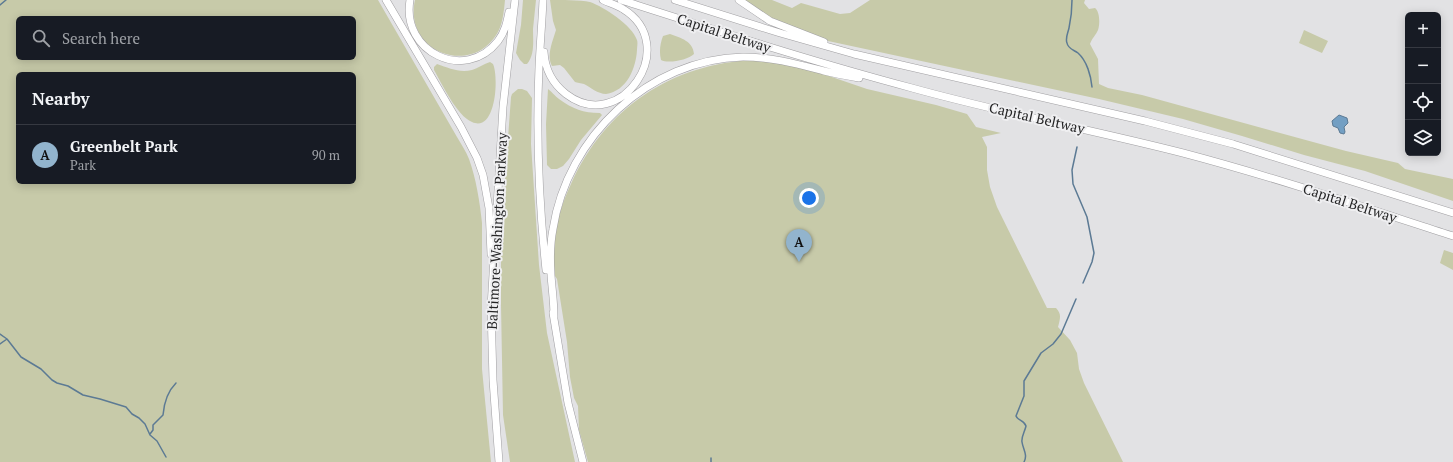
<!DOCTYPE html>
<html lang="en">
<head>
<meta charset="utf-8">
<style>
  body { margin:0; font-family:"PT Serif",serif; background:#20242c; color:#f1f3f6 }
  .controls { position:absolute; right:12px; top:12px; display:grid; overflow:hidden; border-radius:6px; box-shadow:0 2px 10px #0003 }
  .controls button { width:36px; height:36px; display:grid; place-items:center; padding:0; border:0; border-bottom:1px solid #363941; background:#171b24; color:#f1f3f6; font:20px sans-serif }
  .you { position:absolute; left:809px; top:198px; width:14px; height:14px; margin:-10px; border:3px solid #fff; border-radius:50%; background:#1a73e8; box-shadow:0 0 0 6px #1a73e833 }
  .badge { display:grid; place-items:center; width:26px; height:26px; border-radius:50%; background:#92b4cd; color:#111; font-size:13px; font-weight:700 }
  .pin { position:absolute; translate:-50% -33px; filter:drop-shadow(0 1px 2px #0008) }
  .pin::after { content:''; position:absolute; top:21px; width:14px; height:12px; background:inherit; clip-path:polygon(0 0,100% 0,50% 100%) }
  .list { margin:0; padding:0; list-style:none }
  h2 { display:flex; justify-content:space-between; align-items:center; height:52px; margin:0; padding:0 16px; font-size:17px }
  h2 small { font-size:13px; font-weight:400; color:#9ea1a6 }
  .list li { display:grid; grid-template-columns:26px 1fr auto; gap:12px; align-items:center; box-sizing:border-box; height:60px; padding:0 16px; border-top:1px solid #363941 }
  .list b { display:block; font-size:15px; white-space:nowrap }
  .list p { margin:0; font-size:13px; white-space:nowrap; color:#9ea1a6 }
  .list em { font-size:13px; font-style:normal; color:#9ea1a6 }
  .icon { flex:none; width:22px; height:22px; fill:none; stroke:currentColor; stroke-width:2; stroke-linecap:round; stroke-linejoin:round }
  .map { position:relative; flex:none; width:1453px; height:462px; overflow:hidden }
  .search { position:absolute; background:#171b24; box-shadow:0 2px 10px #0003; left:16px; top:16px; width:340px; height:44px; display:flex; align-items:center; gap:10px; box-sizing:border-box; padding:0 14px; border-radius:6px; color:#9ea1a6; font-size:15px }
  .panel { position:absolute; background:#171b24; box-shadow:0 2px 10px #0003; left:16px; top:72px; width:340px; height:112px; border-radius:6px }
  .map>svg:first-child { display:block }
  .green { fill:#c7caa9; fill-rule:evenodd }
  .water { fill:#739fc3; stroke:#5c7a94 }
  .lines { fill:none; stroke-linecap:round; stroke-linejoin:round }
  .stream { stroke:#5c7a94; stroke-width:1.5 }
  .motorway-casing { stroke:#a09fa2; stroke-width:8 }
  .motorway { stroke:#fff; stroke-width:7 }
  .labels { text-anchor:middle; stroke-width:4; stroke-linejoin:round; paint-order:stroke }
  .street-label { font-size:14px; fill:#252526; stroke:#efeff1 }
</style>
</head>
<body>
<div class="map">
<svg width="1453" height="462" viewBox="0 0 1453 462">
  <rect width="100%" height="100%" fill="#e2e2e4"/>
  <path class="green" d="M 0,0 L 378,0 L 457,137 C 461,144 466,151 469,159 C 476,178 480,203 482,223 L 482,369 L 491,462 L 0,462 ZM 18,18 L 354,18 L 354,58 L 18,58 ZM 18,74 L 354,74 L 354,182 L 18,182 Z
    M 415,0 L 505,0 C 504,10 503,21 499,30 C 475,78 403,54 415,0 Z
    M 523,0 L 536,0 C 535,10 534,19 533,29 C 533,40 535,55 527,64 L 524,64 L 520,60 L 516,53 L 521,25 Z
    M 550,0 C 561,0 580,0 590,2 C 604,7 632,25 637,40 C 638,43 637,47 637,50 C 636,68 627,91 606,94 C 598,94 590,87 584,84 C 581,83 577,83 575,82 L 564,68 L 560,65 L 552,66 C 546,56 553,40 556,30 L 553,21 Z
    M 739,0 L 772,0 L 792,8 L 801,3 L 840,14 L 850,13 L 870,0 L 1085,0 L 1084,3 L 1089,9 L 1095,8 C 1100,12 1100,24 1098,30 C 1096,35 1092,38 1090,44 L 1098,59 L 1099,84 L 1108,88 L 1142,95 L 1346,151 L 1398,163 L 1405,169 L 1453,179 L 1453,201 L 1365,171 L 1304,155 L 1242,136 L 1183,119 L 1099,99 L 814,38 L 791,29 Z
    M 1304,30 L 1328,41 L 1322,53 L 1299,43 Z
    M 670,34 C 681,38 693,41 694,54 C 688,60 668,64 661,60 C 659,52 660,44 663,36 Z
    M 755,60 L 785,63 L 826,75 L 867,89 L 936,105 L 967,114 L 976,127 L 1001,133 L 982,137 L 987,147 L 987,170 L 990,187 L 997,207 L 1047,308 L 1056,308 C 1062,314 1060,319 1058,327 L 1070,340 L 1077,353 L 1079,369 L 1084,383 L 1123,462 L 588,462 L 579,430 L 578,406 L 574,398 L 570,377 L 567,342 L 557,279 L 555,276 C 554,266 553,256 554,245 C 555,225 562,203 571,184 C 605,108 672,63 755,60 Z
    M 490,62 L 493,64 C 499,77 496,133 472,122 C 457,116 442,84 434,70 L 434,67 L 437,64 C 449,68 459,73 472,70 C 478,68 484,64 490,62 Z
    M 518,89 L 522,89 L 527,91 L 532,98 L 531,144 L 539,265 L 547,333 L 575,462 L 510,462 L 503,415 L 501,305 L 501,234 L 511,97 L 512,94 Z
    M 548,89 C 551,91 555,96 559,99 C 573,109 583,113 600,113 L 602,115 L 581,140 L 569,159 L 563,166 L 557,169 L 551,169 L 547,165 L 546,124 Z
    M 1444,250 L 1453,253 L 1453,270 L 1440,263 Z"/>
  <path class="water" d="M 1339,115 L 1347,118 L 1348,123 L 1344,127 L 1345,132 L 1344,134 L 1340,133 L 1338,128 L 1333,126 L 1332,121 Z"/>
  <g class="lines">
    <path class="stream" d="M 1072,0 C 1072,9 1071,19 1069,28 C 1068,33 1065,38 1067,43 C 1068,49 1074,50 1078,53 C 1087,61 1091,76 1092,87
      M 0,5 L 6,0
      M 1077,147 L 1072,170 L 1073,184 L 1087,217 L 1094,253 L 1092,262 L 1083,283
      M 0,334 L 7,339 L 21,357 L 41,369 L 52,380 L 57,383 L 68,386 L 83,395 L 100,399 L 126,407 L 132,414 L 139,418 L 145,424 L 150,435 L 157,441 L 166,457
      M 0,344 L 7,339
      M 150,434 L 153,430 L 153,425 L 163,415 C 164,403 167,392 176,383
      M 711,462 L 711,458
      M 1024,462 C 1028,455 1023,449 1022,442 C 1021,437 1025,431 1026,426 C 1024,420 1018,421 1016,416 L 1024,396 L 1024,381 L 1041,353 L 1053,344 L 1061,334 L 1076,299"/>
    <defs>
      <path id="motorway" d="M 386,0 L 461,127 L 477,158 L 483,175 L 489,208 L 491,254
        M 410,0 C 401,52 465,83 498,41 C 505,32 507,22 509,12
        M 543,0 C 542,23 540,45 539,67 C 536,134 539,203 546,270
        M 621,0 C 718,31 814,62 912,88 C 1002,113 1093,130 1183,153 C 1274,177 1363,207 1453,236
        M 675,0 L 780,33 L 854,54 L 1145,121 L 1233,144 L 1453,213
        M 739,0 L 770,21 L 824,42
        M 544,52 C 545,70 552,83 566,94 C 621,136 682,45 623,9 C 617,5 609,3 603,0
        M 553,313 L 568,403 L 583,462
        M 554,317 C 554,302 552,289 551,275 C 550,259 550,244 553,229 C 567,137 649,59 743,57 C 772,57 797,64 824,71 C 835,74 847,76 859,78
        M 499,462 L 493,380 L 491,308 L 503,107 L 515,0"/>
    </defs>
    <use href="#motorway" class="motorway-casing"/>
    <use href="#motorway" class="motorway"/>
  </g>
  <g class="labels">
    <g class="street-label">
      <text transform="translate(724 33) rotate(18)" y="5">Capital Beltway</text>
      <text transform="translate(1037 118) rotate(13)" y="5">Capital Beltway</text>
      <text transform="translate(1350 203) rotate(18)" y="5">Capital Beltway</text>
      <text transform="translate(497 231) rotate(-87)" y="5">Baltimore-Washington Parkway</text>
    </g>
  </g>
</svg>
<div class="controls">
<button>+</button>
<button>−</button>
<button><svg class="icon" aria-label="locate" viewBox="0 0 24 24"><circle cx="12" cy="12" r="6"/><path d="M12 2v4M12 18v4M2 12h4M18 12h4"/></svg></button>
<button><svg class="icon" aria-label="layers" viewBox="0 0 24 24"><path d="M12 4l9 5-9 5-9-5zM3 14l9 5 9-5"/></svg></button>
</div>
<div class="you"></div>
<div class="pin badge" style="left:799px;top:262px">A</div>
<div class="search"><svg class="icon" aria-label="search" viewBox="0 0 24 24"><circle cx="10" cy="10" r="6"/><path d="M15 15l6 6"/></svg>Search here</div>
<section class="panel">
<h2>Nearby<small></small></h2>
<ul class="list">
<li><span class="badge">A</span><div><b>Greenbelt Park</b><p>Park</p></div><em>90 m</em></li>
</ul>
</section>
</div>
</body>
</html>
